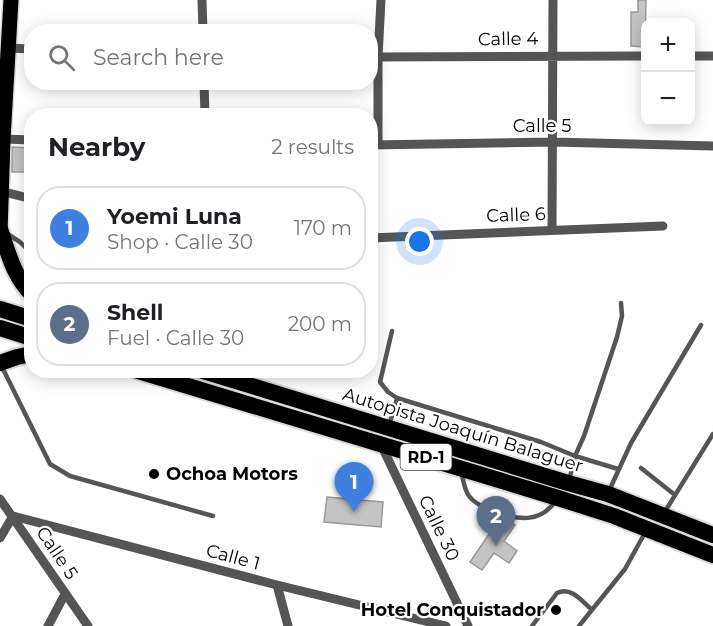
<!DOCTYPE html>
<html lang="en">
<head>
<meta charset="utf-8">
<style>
  body { margin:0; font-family:Montserrat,sans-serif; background:#f2f2f2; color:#202124 }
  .controls { position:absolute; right:18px; top:18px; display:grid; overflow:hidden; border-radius:12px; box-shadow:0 3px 15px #0003 }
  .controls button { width:54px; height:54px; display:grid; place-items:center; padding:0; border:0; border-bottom:2px solid #e0e0e0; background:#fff; color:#202124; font:30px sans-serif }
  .you { position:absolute; left:420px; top:242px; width:21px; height:21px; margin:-15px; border:4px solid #fff; border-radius:50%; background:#1a73e8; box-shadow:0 0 0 9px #1a73e833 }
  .badge { display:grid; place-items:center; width:39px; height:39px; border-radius:50%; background:#000; color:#fff; font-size:20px; font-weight:700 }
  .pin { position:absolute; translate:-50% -50px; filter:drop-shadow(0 2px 3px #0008) }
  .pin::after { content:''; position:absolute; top:32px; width:21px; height:18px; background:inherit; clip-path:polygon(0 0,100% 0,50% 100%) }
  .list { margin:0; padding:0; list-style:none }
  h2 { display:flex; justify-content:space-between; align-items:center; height:78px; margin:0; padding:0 24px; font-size:26px }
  h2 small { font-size:20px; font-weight:400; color:#757577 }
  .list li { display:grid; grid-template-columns:39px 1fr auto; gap:18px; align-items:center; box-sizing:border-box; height:84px; margin:0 12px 12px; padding:0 12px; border:2px solid #e0e0e0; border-radius:24px }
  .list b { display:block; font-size:22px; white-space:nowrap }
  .list p { margin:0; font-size:20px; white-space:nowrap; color:#757577 }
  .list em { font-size:20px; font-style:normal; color:#757577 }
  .icon { flex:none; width:33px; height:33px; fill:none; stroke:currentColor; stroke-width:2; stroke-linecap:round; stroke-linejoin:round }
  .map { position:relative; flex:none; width:713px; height:626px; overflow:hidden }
  .search { position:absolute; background:#fff; box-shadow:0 3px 15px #0003; left:24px; top:24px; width:354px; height:66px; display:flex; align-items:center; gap:15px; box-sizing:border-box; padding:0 21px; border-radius:24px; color:#757577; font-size:22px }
  .panel { position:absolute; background:#fff; box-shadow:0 3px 15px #0003; left:24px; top:108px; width:354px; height:270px; border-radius:24px }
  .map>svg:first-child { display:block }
  .building { fill:#c4c4c4; stroke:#999; stroke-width:1.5 }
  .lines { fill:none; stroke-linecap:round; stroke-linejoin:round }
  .primary-casing { stroke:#dbdbdb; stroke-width:18 }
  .highway-casing { stroke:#dbdbdb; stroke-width:20 }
  .lane { stroke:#555; stroke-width:4.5 }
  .street { stroke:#555; stroke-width:9 }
  .primary { stroke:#000; stroke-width:15 }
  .highway { stroke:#000; stroke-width:16 }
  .poi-dot { fill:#000; stroke:#fff; stroke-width:2 }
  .labels { text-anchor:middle; stroke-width:4.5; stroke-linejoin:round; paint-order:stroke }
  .shield { fill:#fff; stroke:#4c4c4c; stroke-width:1.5 }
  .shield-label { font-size:16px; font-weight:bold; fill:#000 }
  .street-label { font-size:18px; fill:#000; stroke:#fff }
  .poi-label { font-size:18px; font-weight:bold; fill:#000; stroke:#fff; text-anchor:start }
</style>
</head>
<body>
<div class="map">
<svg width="713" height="626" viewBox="0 0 713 626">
  <rect width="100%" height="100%" fill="#fff"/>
  <path class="building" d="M 638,0 L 646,0 L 645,47 L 631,46 L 631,12 L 638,12 Z
    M 12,147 L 32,148 L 32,172 L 12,172 Z
    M 327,497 L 383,502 L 381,527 L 324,522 Z
    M 500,518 L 506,520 L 515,525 L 504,541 L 517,551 L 509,563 L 494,553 L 482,570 L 470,562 Z"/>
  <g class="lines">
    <defs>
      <path id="primary" d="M 0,233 L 3,139 L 11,0"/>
      <path id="highway" d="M 0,229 C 8,252 14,278 32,294
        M 0,309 L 32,319
        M 0,328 L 32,338
        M 0,363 L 17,357 L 32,354
        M 135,370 L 558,498 L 614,516 L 713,555
        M 200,370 L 568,483 L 608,494 L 713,535"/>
    </defs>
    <use href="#primary" class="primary-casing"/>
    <use href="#highway" class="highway-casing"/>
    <path class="lane" d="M 6,233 L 20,242 L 32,254
      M 392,331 L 380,382 L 388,392 L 397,398 L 541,442 L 575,456 L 569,481
      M 1,365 L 50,464 L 70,476 L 213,516
      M 389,426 L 397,398
      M 641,468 L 675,495
      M 618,469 L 575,456 L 584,436 L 617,337 L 622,316 L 621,303
      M 462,474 C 463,481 465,490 469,496 C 474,503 485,508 493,511 C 517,520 541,524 556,500
      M 609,491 L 631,443 L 701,325
      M 664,513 L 713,434
      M 532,626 L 557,593 C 571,586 582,601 592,610
      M 579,626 L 625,569 L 646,531"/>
    <path class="street" d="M 202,0 L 203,32
      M 7,48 L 32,49
      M 690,56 L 713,56
      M 370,57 L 646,56
      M 204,82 L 205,116
      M 3,139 L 32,140
      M 370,145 L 553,142 L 713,146
      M 378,145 L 378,57 L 381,0
      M 1,191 L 32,199
      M 552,230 L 553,0
      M 370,238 L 663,226
      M 382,444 L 385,453 L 468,626
      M 0,499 L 88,626
      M 0,538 L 13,516 L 277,585 L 446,626
      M 277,585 L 288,626
      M 48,626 L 65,594"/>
    <use href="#primary" class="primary"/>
    <use href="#highway" class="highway"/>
  </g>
  <g class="poi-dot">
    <circle cx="154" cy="474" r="6"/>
    <circle cx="556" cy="610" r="6"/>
  </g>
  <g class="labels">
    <rect class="shield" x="400.5" y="444" width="51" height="26" rx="4.5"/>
    <g class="shield-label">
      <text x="426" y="463">RD-1</text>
    </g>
    <g class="street-label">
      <text transform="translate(508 39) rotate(-1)" y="6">Calle 4</text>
      <text x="542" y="132">Calle 5</text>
      <text transform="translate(516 215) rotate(-2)" y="6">Calle 6</text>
      <text transform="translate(463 430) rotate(17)" y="6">Autopista Joaquín Balaguer</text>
      <text transform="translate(439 528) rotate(64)" y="6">Calle 30</text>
      <text transform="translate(57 553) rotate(56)" y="6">Calle 5</text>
      <text transform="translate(233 557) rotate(15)" y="6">Calle 1</text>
    </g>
    <g class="poi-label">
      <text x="166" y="480">Ochoa Motors</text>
      <text x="544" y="616" text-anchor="end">Hotel Conquistador</text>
    </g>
  </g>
</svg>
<div class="controls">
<button>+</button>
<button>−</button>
</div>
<div class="you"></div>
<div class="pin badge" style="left:354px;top:512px;background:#3f7fe0">1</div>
<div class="pin badge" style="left:496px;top:546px;background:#5c6f8a">2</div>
<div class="search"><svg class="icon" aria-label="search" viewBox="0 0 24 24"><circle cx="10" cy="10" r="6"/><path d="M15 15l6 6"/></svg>Search here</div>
<section class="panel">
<h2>Nearby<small>2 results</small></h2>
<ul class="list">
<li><span class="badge" style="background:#3f7fe0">1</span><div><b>Yoemi Luna</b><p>Shop · Calle 30</p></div><em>170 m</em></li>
<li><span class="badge" style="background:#5c6f8a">2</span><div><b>Shell</b><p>Fuel · Calle 30</p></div><em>200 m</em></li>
</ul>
</section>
</div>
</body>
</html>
